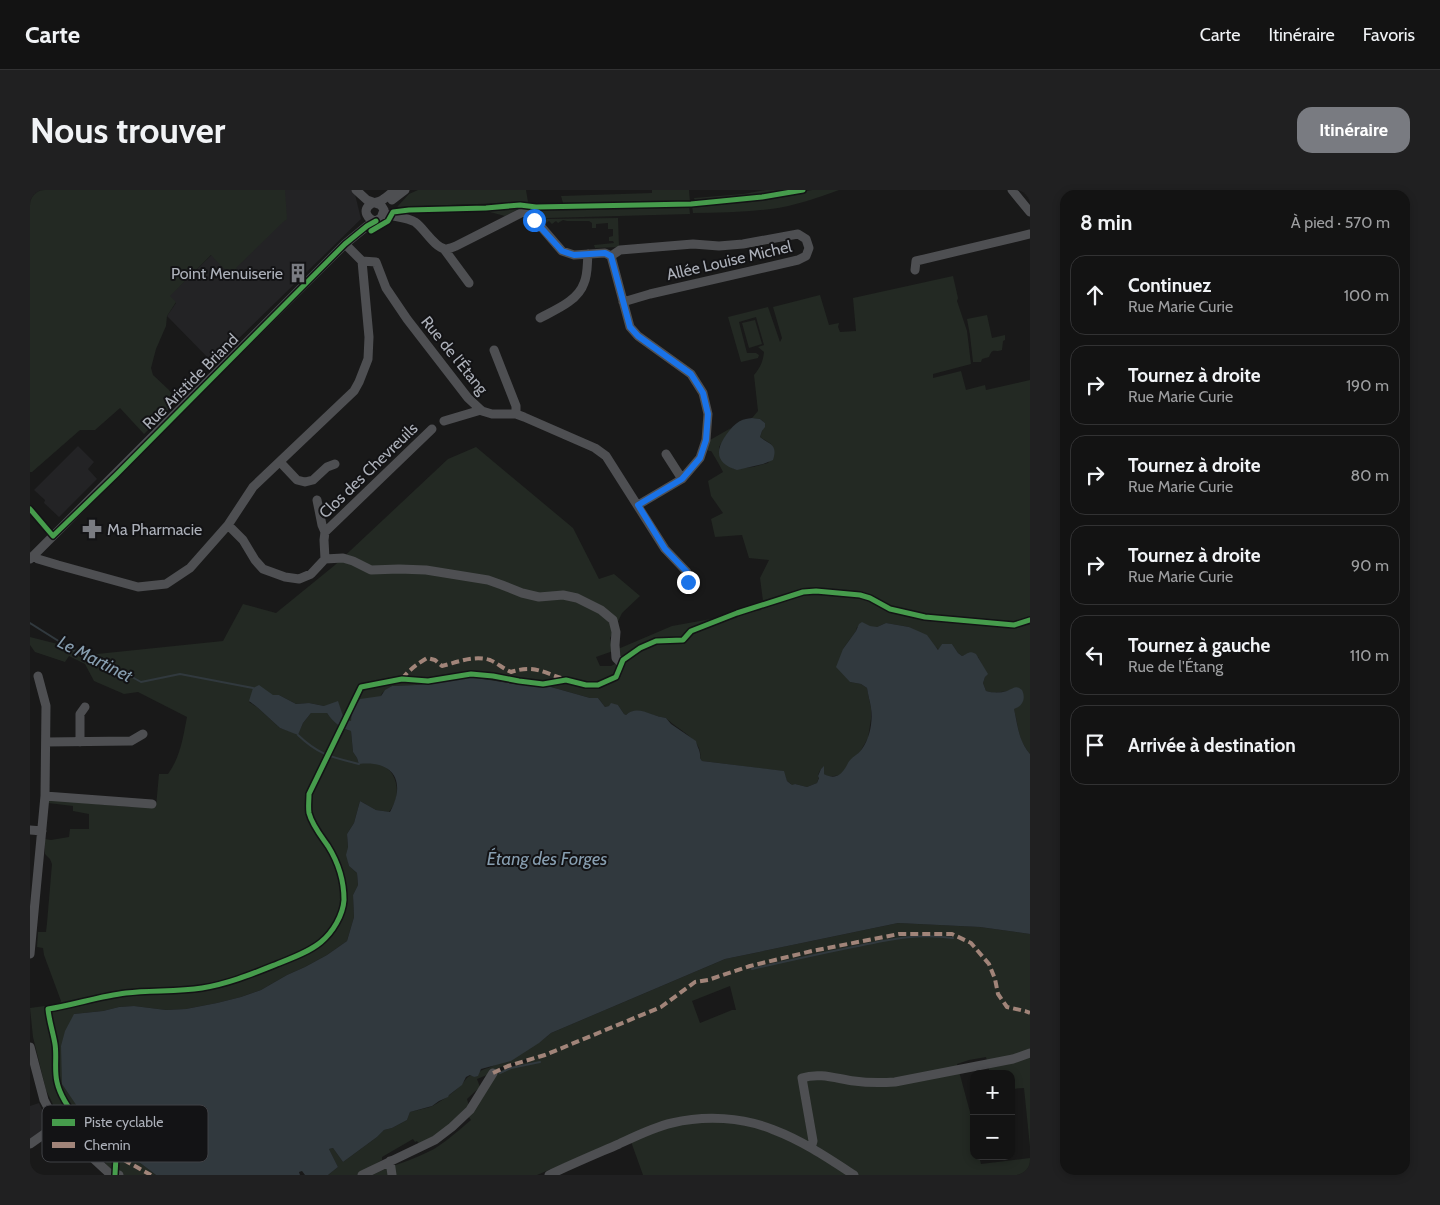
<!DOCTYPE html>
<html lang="fr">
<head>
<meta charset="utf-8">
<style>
  body { margin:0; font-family:Cabin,sans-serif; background:#202021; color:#f1f3f6 }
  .controls { position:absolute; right:15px; bottom:15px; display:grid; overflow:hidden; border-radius:10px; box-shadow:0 2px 8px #0003 }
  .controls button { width:45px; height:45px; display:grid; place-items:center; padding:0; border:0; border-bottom:1px solid #323233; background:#131313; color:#f1f3f6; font:25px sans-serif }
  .stop { position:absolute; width:15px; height:15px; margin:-11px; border:4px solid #1a73e8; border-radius:50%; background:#fff }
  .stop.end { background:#1a73e8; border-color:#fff; box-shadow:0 1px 5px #0008 }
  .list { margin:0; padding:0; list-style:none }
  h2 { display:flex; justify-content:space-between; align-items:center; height:65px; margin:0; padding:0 20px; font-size:21px }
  h2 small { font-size:16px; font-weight:400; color:#9d9ea0 }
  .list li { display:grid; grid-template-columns:32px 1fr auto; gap:15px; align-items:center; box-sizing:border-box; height:80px; margin:0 10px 10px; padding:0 10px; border:1px solid #323233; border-radius:15px }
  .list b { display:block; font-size:19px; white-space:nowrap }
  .list p { margin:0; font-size:16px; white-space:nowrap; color:#9d9ea0 }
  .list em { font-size:16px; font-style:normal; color:#9d9ea0 }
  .icon { flex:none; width:28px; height:28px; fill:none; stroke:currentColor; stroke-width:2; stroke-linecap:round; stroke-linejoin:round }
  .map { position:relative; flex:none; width:1000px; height:985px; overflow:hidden; border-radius:15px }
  header { display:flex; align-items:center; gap:30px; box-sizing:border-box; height:70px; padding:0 25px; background:#131313; border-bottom:1px solid #323233 }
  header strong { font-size:24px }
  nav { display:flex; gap:28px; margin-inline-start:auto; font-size:18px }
  .intro { display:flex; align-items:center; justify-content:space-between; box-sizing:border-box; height:120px; padding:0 30px }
  h1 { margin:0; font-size:35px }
  .button { padding:12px 22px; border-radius:15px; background:#797b81; color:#fff; font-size:18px; font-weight:700 }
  main { display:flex; gap:30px; padding:0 30px }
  aside { flex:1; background:#131313; border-radius:15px; box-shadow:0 2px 8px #0003 }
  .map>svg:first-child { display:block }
  .built { fill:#232325 }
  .green { fill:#232923; fill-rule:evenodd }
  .water { fill:#31393e }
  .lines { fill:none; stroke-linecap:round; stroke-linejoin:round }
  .stream { stroke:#31393e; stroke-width:2 }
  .minor { stroke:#4e4f52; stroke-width:9 }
  .quiet { stroke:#a18479; stroke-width:4; stroke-dasharray:8 4; stroke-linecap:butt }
  .cycleway-casing { stroke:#131315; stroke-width:8 }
  .cycleway { stroke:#469c4c; stroke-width:5 }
  .route { stroke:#1a73e8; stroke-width:6 }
  .labels { text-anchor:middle; stroke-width:4; stroke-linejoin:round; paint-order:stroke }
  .street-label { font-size:16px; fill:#acb0b9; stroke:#131315 }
  .poi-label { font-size:16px; fill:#acb0b9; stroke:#131315; text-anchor:end }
  .water-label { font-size:18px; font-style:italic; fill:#879eb0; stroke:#131315 }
  .key { fill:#131315; stroke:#414246; stroke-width:1 }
  .key-label { font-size:14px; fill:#acb0b9 }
</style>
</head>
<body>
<header>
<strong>Carte</strong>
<nav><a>Carte</a><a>Itinéraire</a><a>Favoris</a></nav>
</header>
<div class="intro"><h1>Nous trouver</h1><a class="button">Itinéraire</a></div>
<main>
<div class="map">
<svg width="1000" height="985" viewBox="0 0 1000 985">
  <rect width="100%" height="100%" fill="#191919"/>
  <path class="built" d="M 249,0 L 324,0 L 331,29 L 202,155 L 184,174 L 137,126 L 146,113 L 139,106 Z
    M 48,256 L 64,272 L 58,279 L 67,289 L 29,327 L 14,313 L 15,310 L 4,300 Z
    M 9,913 L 17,930 L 17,934 L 14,939 L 0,949 L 0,916 Z"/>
  <path class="green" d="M 0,0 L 255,0 L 257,29 L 252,33 L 206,78 L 208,80 L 202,87 L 181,65 L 140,106 L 146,112 L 137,126 L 136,136 L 126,159 L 121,178 L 123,185 L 139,200 L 141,203 L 139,214 L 142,217 L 114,244 L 90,218 L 65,240 L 50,240 L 2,282 L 0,282 Z
    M 388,0 L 496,0 L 498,12 L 367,17 L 379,4 Z
    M 622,0 L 659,0 L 660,12 L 533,13 L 531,6 L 622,3 Z
    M 736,0 L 763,0 L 731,5 L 665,11 L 664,8 L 713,4 Z
    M 782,0 L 809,0 C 787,8 764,16 741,19 C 715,22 689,23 663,23 L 662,15 L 732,8 Z
    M 490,16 L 506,19 L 659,16 L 660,24 L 517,28 L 512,31 L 509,27 L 507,27 L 497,19 L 492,17 L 475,26 L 460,22 L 458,20 L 479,19 Z
    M 588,28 L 589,57 L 565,58 L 564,55 L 584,53 L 583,51 L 579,51 L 579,47 L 583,46 L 583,39 L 578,39 L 578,33 L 566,34 L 566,38 L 562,38 L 562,33 L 559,31 L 537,31 L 533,30 L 528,33 L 526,31 L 522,34 L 519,31 L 516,33 L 514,31 L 517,29 Z
    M 923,86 L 928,108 L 927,111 L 937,141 L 941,174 L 903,184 L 903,188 L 931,181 L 936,200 L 955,195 L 956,200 L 1000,190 L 1000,564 C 987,549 989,537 984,520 C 983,513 980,507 978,501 L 964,503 L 956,501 L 953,493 L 955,487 L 957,484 L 948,467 L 936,465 L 932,466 L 928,463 L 922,454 L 912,454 L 909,460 L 886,441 L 879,437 L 856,433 L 847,437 L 827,437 L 826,441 L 813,459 L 820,492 L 831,494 L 837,498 L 841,518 L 841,529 L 838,548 L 830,562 L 818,574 L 814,582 L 810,585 L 799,587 L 794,584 L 794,577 C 790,579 789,582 788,586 L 789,587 L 787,593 L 777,597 L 765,594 L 761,596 L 761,594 L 757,591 L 753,581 L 672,571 L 670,568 C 674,550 646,539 636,528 C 623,527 607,515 596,525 L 594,524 L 588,515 L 575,517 L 568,508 L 560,508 L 521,497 L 485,494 L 441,487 L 386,495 L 362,496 L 352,503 L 351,506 L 321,532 L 294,516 L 279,513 L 266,514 L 249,505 L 243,505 L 219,512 L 227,517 L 250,538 L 268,544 L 273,533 L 281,523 L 297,523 C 303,531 311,539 321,541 L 323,562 L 327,568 L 328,571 C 335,572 344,572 351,575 C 364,579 369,596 366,608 C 365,613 362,618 359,622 L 346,620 L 330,611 L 324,633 L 317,644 L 318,657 L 317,665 L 319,676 L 327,683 L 328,695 L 323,705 L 324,727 L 317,751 L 297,765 L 275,777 L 257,785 L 231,800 L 211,807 L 187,813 L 156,819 L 136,820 L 104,816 L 89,817 L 73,821 L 44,824 L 51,922 L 105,969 L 126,985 L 86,985 L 75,974 L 79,969 L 53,946 L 50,950 L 38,939 L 30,929 L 16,900 L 3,847 L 0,818 L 29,814 L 31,811 L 14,765 L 13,758 L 7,757 L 8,742 L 16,742 L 17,733 L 22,674 L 20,669 L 15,664 L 15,649 L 21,650 L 39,647 L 40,639 L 59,639 L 59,624 L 43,621 L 43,616 L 18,613 L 19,611 L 22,610 L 101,617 L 126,617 L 129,584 L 138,584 C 151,566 153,547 157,527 L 108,502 L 94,504 L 64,491 L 55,474 L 39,466 L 35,472 L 5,462 L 0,455 L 0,447 L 67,464 L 193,451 L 213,414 L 246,423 L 305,375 L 418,269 L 446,257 L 543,338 L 569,389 L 584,384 L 610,406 L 592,423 L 580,448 L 583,461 L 566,467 L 570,476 L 581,476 L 587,473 L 588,459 L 642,436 L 731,420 L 733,411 L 730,388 L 739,370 L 719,368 L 712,345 L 685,347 L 681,329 L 693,323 L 681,306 L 678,291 L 693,282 C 692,279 682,262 681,261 C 680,261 679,261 677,260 L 680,250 L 701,238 L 689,257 L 691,270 L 704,279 L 723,277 L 738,273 L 744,262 L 741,254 L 730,247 L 735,233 L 730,229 L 722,228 L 728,221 L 724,185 C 730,178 733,172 734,162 L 728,157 L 734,155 L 726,127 L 709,132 L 717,163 L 726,163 L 729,165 L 728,168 L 711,172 L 698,127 L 738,117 L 750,152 L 752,148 L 743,117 L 790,105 L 799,135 L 809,133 L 808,137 L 810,142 L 826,141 L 823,108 Z
    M 957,125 L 962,148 L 975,145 L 975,150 L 973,151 L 972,160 C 964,163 963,157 959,167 L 952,169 L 951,172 L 943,172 L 940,145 L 937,129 Z
    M 725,130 L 732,154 L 719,158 L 712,133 Z
    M 868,733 L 950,737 L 1000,744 L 1000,957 L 994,898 L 981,899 L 981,884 L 960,884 L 956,867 L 939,870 L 927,874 L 940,922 L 944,921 L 944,928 L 942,929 L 944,939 L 944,966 L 949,966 L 951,974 L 1000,968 L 1000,985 L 613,985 L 599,946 L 507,985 L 342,985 C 362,975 384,970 404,959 C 417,951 429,940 441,930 L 438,926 L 463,885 L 477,878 L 500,871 L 503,867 L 471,877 L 457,885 L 447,889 L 450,897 L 437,909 L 439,916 L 408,944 L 389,954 L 387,951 L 385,952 L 383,949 L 352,967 L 352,970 L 327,985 L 298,985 L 308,977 L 299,959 L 303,958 L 313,972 L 347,947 L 354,940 L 362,938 L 377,930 L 380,922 C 387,920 394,919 400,917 C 408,914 424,902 430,896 C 435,892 435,888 441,885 L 444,887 C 452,878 455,880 465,875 C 484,866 504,858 521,843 L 695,769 ZM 700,796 L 706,820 L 702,820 L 670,833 L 662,811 Z"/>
  <path class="water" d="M 722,228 L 730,229 L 735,233 L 735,237 L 732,241 L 730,247 C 740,255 748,254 743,270 L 733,274 L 707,280 C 689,275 684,264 694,248 C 702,236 708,229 722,228 Z
    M 832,432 L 840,436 L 847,437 L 856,433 L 879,437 L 897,445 L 908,460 L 912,454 L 922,454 L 928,463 L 932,466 C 938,464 939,460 946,464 L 958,484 L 955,487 L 953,493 L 956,501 C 963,503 970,503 977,501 C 984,498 986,495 992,500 C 996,508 993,516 984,519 C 988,536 988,550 1000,564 L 1000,744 L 950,737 L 868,733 L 695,769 L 521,843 L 509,853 L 481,871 L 451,879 L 448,886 L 444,887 L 440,885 L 436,887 L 432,895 L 419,905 L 418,907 L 409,911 L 402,916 L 380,922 L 377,930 L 362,938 L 354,940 L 347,947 L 313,972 L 303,958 L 299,959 L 308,977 L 298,985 L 275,985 L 272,981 L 269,982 L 270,985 L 126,985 L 105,969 L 51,922 L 32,894 L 31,856 L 35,841 L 44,824 L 73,821 L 89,817 L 104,816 L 136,820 L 156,819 L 187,813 L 211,807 L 231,800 L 257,785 L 275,777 L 297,765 L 317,751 L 324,727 L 323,705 L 328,695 L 327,683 L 319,676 L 316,665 L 318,657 L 317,644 L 324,633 L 330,611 L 346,620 L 360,622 C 376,593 365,570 329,574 L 327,568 L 323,562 L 321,541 C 310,538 303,532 297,523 L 281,523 L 273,533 L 268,545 L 250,538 L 227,517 L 219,511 L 223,498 L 229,495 L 243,505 L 249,505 L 266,514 L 279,513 L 294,516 L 308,511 L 314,529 L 321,531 L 322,520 L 330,509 L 351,506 L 355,500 L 362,496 L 386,495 L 441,487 L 485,494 L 521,497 L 560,508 L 568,508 L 575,517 L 579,516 L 581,513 L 588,515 L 594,524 L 596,525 C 608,514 622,527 636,528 L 641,534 L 666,551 C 667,557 671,561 670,568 L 672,571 L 754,581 L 757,591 L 762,595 L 765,594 L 777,597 L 787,593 L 789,588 L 788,586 L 791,579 L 794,576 L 794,584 C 807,591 813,583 818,573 C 821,567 828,565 832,559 C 840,548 843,531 841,518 C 840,511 838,505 837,498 L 831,494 L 820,492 L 806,477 L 813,459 L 826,441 L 829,434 Z"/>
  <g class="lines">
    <path class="stream" d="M 0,433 L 46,462 L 93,482 L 111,492 L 150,484 L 223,498
      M 268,545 C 289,565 301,567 329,574
      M 722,779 C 757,771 792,763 828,756 C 861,749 889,743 923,748
      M 470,883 L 481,878 L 510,872"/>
    <path class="minor" d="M 982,0 L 1000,22
      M 362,10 L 375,0
      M 354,23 C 364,28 375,26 385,32 C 394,38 404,57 415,59 C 418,59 423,57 426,56 L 491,23 L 495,22 L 500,24 L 532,61 L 544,65 L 575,63 L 581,66
      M 346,31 C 338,30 331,20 341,14 C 344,12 349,12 352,10 C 357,7 361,3 365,0
      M 414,59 L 439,93
      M 581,66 L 590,60 L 663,54 L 689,56 L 713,54 L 768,44 L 776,49 L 779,58 L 776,66 L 768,70 L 620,104 L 593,112
      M 581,66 L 600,137 L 608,146 L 661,184 L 673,203 L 678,224 L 676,250 L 670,268 L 652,289 L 608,315
      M 332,71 L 346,72 L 356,98 L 377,129 L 438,208 L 452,221 L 462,224 L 486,224 L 494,227 L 565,258 L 576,266 L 635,359 L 657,382 L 658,392
      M 885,80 L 886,71 L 1000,44
      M 510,128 C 525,120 548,111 554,93 C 558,84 557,74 558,64
      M 464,160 L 486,216 L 486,224
      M 414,231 L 451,220
      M 636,264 L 652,289
      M 250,272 L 267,290 L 275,292 L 283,290 L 297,277 L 305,274
      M 287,310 L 292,335 L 295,342
      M 198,335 L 213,350 L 225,370 L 233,379 L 255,387 L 269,389 L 281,384 L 295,369 L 313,368 L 323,371 L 341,380 L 369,379 L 396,380 L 458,390 L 472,395 L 492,403 L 509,407 L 533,405 L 547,408 L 571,420 L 583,430 L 586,442 L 585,455 L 586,468 L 591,473
      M 4,365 L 8,369 L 28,375 L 108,397 L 136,394 L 160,378 L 198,335 L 223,297 L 324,201 L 329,192 L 338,169 L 339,147 L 332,71 L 315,54
      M 0,369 L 315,54 L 337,36 L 351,28 L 354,20 L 351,15 L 337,10 L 326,0
      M 295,369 L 294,350 L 295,342 L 402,239
      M 16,552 L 101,551 L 113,544
      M 50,552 L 50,524 L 55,517
      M 15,606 L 122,614
      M 0,640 L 12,641
      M 0,764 L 15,606 L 16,516 L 8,486
      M 0,857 L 14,910 L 27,935 L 79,983 L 89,985
      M 0,954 L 27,935
      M 781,958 L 783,951 L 772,888 C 789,882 808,889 824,891 C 838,893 851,893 865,892 L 983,869 L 1000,863
      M 360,971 L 362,985
      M 332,985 L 405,950 L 422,937 L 440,920 L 463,883
      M 519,985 C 542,974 566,964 589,954 C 606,946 624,937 642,933 C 675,925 713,927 744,940 C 773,951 798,968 824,985"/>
    <path class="quiet" d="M 372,489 C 379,480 387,474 397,468 L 405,470 L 412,476 C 428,472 444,465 460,470 C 467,473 474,479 481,482 C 503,475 510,481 531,488
      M 463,883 L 478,876 L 515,865 L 631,817 L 665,792 L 678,790 L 720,776 L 782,761 L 869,744 L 922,744 L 941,753 L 959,774 L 965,789 L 968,804 L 977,817 L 995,821 L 1000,823
      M 83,964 L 121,985"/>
    <defs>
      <path id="cycleway" d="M 341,41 L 358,31 L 363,22 L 379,20 L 456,18 L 490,15 L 506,17 L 661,14 L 732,7 L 773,0
        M 0,319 L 23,346 L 87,284 L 315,54 L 337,36 L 346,31
        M 85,985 L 86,967 C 66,949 33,920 27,892 C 24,880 27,866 25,854 C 23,842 19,831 18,819 C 44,815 70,806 96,803 C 121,800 147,802 172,798 C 198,794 222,784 247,774 C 262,768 279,762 291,752 C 303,742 313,725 314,710 C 314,691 308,672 298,656 C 291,646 282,635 279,623 C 278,617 279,610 279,604 L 331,497 L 372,489 L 398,491 L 441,484 L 463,486 L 489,491 L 513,494 L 536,490 L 556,495 L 568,495 L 586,487 L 593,470 L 610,458 L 626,451 L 653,450 L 661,441 L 707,423 L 773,402 L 786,401 L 830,405 L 840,408 L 860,419 L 895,427 L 984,435 L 1000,430"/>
    </defs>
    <use href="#cycleway" class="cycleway-casing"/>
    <use href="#cycleway" class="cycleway"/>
  </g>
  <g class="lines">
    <path class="route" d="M 504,30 L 532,61 L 544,65 L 575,63 L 581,66 L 600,137 L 608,146 L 661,184 L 673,203 L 678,224 L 676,250 L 670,268 L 652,289 L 608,315 L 635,359 L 657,382 L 658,392"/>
  </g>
  <defs>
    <symbol id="building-bare" viewBox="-9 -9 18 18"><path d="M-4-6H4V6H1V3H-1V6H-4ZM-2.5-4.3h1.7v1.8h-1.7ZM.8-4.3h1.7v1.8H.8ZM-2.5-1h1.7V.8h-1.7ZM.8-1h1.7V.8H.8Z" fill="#797b81" stroke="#131315" stroke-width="2.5" paint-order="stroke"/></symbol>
    <symbol id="pharmacy-bare" viewBox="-9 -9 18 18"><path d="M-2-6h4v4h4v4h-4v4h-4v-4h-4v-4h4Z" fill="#797b81" stroke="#131315" stroke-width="2.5" paint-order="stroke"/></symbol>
  </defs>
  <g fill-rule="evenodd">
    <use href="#building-bare" x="254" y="69" width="28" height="28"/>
    <use href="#pharmacy-bare" x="48" y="325" width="28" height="28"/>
  </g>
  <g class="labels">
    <g class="street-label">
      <text transform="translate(699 70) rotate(-13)" y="6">Allée Louise Michel</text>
      <text transform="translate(425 165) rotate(51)" y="6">Rue de l'Étang</text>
      <text transform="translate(160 191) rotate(-45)" y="6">Rue Aristide Briand</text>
      <text transform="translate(338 280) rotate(-44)" y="6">Clos des Chevreuils</text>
    </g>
    <g class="poi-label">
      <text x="253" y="89">Point Menuiserie</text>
      <text x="77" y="345" text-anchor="start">Ma Pharmacie</text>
    </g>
    <g class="water-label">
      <text transform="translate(65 469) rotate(27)" y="6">Le Martinet</text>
      <text x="517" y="675">Étang des Forges</text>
    </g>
  </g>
  <rect x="12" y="915" width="166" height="57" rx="8" class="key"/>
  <rect x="22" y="929" width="23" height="7" fill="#469c4c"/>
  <rect x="22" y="952" width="23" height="6" fill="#a18479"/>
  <g class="key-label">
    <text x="54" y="937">Piste cyclable</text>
    <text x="54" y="960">Chemin</text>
  </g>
</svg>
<div class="controls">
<button>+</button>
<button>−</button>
</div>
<div class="stop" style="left:504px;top:30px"></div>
<div class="stop end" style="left:658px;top:392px"></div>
</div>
<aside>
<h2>8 min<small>À pied · 570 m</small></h2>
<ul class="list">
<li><svg class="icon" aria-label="ahead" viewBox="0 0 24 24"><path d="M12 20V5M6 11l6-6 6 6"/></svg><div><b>Continuez</b><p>Rue Marie Curie</p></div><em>100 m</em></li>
<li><svg class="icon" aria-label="right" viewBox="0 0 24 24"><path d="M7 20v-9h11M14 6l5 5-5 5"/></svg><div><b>Tournez à droite</b><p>Rue Marie Curie</p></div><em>190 m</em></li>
<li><svg class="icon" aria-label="right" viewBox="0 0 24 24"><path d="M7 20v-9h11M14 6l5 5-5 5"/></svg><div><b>Tournez à droite</b><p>Rue Marie Curie</p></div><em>80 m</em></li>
<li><svg class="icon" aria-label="right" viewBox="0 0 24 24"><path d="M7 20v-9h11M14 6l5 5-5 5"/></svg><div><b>Tournez à droite</b><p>Rue Marie Curie</p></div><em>90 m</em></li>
<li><svg class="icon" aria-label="left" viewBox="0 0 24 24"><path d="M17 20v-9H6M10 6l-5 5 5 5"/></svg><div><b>Tournez à gauche</b><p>Rue de l'Étang</p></div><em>110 m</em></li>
<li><svg class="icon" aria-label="arrive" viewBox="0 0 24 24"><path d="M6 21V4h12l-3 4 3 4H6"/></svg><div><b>Arrivée à destination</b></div></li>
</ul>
</aside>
</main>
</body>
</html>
